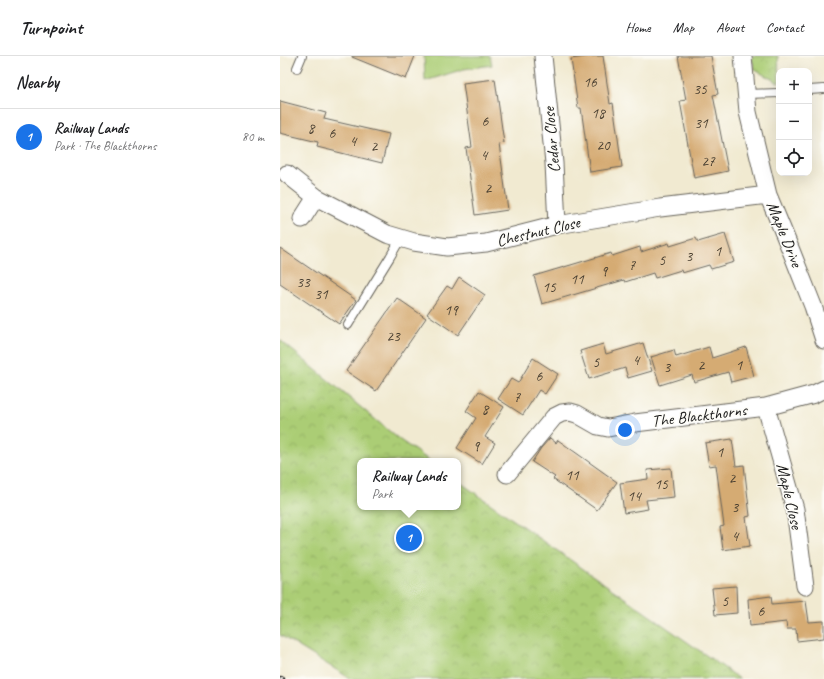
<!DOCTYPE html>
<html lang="en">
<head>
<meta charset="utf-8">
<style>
  body { margin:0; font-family:Caveat,sans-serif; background:#f6f6f6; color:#202124 }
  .controls { position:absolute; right:12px; top:12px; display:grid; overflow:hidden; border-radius:8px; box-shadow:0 4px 16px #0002 }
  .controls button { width:36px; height:36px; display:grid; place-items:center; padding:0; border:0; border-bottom:1px solid #e0e0e0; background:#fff; color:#202124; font:20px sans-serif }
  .you { position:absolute; left:345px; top:374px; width:14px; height:14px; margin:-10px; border:3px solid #fff; border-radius:50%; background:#1a73e8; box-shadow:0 0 0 6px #1a73e833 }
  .badge { display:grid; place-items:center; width:26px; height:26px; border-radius:50%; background:#1a73e8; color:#fff; font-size:13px; font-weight:700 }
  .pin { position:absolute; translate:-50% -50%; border:2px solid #fff; box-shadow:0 1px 4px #0006 }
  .popup { position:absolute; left:77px; top:402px; width:104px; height:52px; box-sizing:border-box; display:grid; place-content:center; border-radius:8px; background:#fff; filter:drop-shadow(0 1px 3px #0005); font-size:13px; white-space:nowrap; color:#757577 }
  .popup b { font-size:15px; color:#202124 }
  .popup::after { content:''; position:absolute; left:50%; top:100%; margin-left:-8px; border:8px solid transparent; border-top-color:#fff }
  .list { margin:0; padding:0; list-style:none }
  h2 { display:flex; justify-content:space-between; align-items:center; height:52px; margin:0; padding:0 16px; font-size:17px }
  h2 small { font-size:13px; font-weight:400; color:#757577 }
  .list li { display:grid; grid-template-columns:26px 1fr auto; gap:12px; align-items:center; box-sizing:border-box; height:56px; padding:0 16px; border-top:1px solid #e0e0e0 }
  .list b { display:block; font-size:15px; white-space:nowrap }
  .list p { margin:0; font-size:13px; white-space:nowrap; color:#757577 }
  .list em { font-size:13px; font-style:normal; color:#757577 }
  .icon { flex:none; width:22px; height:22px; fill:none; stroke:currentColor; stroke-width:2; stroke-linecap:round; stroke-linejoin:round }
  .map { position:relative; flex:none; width:544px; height:623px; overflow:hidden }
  header { display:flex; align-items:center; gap:24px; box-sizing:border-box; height:56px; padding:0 20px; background:#fff; border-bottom:1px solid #e0e0e0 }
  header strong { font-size:19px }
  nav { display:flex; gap:22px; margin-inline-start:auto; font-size:14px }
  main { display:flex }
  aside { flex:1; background:#fff }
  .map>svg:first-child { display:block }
  .green { fill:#abcd75; stroke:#647448 }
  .park { fill:url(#park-crowns); stroke:#647448 }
  .building { fill:#d5ab73 }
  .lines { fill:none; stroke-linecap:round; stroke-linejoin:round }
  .lane-casing { stroke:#67645b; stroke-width:10 }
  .street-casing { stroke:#67645b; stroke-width:19 }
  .lane { stroke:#fff; stroke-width:8 }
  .street { stroke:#fff; stroke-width:17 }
  .rail-casing { stroke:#1c1c1c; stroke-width:4.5 }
  .rail { stroke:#fdfcf7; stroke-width:3; stroke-dasharray:9; stroke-linecap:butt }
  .labels { text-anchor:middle; stroke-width:3; stroke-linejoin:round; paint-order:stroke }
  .number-label { font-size:15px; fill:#4a4032 }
  .street-label { font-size:17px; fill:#1c1c1c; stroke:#fdfcf7 }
</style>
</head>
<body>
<header>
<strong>Turnpoint</strong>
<nav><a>Home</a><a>Map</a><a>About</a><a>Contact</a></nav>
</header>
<main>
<aside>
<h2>Nearby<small></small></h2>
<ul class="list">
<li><span class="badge">1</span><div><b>Railway Lands</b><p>Park · The Blackthorns</p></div><em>80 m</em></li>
</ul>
</aside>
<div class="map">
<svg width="544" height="623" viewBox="0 0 544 623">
  <defs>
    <pattern id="park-crowns" width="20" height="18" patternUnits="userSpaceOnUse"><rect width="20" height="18" fill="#abcd75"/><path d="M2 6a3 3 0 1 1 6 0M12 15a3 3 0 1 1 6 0" fill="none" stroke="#93af65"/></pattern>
  </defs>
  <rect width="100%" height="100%" fill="#fdfcf7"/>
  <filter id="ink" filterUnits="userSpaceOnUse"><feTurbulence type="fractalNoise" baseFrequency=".025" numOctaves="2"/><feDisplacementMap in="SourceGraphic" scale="8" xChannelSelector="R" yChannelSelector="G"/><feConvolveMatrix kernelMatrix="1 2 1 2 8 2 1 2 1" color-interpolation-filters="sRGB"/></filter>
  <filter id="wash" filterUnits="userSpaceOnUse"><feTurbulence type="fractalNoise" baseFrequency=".012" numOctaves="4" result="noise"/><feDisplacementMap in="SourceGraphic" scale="16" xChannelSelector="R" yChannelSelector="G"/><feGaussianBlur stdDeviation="0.9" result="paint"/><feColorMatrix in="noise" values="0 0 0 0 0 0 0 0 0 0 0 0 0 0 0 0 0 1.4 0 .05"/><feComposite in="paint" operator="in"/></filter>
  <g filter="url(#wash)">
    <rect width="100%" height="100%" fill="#f1ead1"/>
    <path class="green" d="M 144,0 L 210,0 L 212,9 L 184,13 L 145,25 Z"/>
    <path class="park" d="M 472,0 L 498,0 L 499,27 L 475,14 L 472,3 Z
      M 0,284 L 120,384 L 150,405 L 80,405 L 80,451 L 178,451 L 178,425 L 460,623 L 71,623 L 0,579 Z"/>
    <g id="blocks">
      <path class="building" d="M 72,0 L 135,0 L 126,23 L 72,1 Z
        M 311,0 L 323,0 L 330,48 L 333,47 L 342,111 L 310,116 L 301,52 L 298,52 L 291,3 Z
        M 398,0 L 431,0 L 438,38 L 433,39 L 448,115 L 414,122 L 400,45 L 406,44 Z
        M 215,23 L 224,87 L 219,88 L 228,154 L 195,159 L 186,92 L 192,91 L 183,27 Z
        M 0,45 L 46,57 L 44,63 L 109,78 L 102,107 L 37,91 L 38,86 L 0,77 Z
        M 445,178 L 454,206 L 431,213 L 429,209 L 402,217 L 401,214 L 375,222 L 373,217 L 345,226 L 344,224 L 262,248 L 254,220 L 331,197 L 332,200 L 360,191 L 361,196 L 389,187 L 390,190 L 416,182 L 418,186 Z
        M 0,192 L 76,244 L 59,268 L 0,228 Z
        M 179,221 L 205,239 L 178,279 L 147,258 L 167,230 L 172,233 Z
        M 117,242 L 146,262 L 96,335 L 66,315 Z
        M 363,287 L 372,315 L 348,322 L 345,312 L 309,323 L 300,295 L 323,288 L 326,298 Z
        M 429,291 L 432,302 L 466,291 L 474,320 L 451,326 L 448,316 L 414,326 L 412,319 L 380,329 L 371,301 L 394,294 L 396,301 Z
        M 253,302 L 278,318 L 265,338 L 259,334 L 243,359 L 218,343 L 231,323 L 238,327 Z
        M 199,335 L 224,351 L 205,381 L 215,387 L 202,408 L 177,392 L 196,362 L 186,355 Z
        M 270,382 L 276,387 L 278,384 L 337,426 L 317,454 L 273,423 L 275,421 L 252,406 L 261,392 Z
        M 452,383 L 456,410 L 464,409 L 470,460 L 466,461 L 470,490 L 443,494 L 440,471 L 444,470 L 436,409 L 429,410 L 425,387 Z
        M 391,412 L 394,441 L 366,444 L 368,453 L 344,457 L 340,427 L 368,423 L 367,414 Z
        M 456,530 L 457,557 L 435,559 L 432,532 Z
        M 491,540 L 492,548 L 526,545 L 529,566 L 544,565 L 544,582 L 517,585 L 516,573 L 507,573 L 506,566 L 470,570 L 468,543 Z"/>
    </g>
  </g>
  <g filter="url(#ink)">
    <use href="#blocks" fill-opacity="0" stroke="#67645b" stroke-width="1"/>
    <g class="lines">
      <defs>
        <path id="lane" d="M 17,12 L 22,0
          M 529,34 L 544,33
          M 466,38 L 499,37
          M 68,269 L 110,201 L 121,182"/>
        <path id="street" d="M 263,0 L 274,107 L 277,169
          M 463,0 L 468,56 L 488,139 L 512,197 L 533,250 L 544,284
          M 7,118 L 36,141 L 107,178 L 134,186 L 167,191 L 206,187 L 277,169 L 380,152 L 488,139
          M 22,163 L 36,141
          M 486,351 L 515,453 L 525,530
          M 227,418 L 274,361 L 282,357 L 290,356 L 297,358 L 318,370 L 328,372 L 355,367 L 486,351 L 534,338 L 544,333"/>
      </defs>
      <use href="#lane" class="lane-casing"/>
      <use href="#street" class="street-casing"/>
      <use href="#lane" class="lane"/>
      <use href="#street" class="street"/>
      <defs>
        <path id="rail" d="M 0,622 L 2,623"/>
      </defs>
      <use href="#rail" class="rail-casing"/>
      <use href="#rail" class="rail"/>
    </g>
  </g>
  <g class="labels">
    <g class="number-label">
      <text x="310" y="31">16</text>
      <text x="420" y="38">35</text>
      <text x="318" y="62">18</text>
      <text x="205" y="70">6</text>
      <text x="421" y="72">31</text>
      <text x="31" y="77">8</text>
      <text x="52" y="82">6</text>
      <text x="73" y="90">4</text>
      <text x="323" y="94">20</text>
      <text x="94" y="95">2</text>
      <text x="204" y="104">4</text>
      <text x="428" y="110">27</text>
      <text x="208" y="137">2</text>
      <text x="438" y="200">1</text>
      <text x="409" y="205">3</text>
      <text x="382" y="209">5</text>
      <text x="352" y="214">7</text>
      <text x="324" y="220">9</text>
      <text x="297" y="228">11</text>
      <text x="23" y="231">33</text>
      <text x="269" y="236">15</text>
      <text x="41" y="243">31</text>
      <text x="171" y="259">19</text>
      <text x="113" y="285">23</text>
      <text x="356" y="309">4</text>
      <text x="316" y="311">5</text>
      <text x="421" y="314">2</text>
      <text x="459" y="314">1</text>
      <text x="387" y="316">3</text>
      <text x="259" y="325">6</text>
      <text x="237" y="346">7</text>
      <text x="205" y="358">8</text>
      <text x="196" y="395">9</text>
      <text x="440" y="401">1</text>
      <text x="292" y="424">11</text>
      <text x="452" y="427">2</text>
      <text x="381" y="433">15</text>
      <text x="354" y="445">14</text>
      <text x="455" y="456">3</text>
      <text x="455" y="485">4</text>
      <text x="445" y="550">5</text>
      <text x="481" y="560">6</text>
    </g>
    <g class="street-label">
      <text transform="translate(271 84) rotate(-95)" y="6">Cedar Close</text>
      <text transform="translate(258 175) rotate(-13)" y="6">Chestnut Close</text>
      <text transform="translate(505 178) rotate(68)" y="6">Maple Drive</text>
      <text transform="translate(419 359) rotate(-7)" y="6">The Blackthorns</text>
      <text transform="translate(510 440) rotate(77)" y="6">Maple Close</text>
    </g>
  </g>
</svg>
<div class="controls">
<button>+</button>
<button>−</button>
<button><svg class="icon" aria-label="locate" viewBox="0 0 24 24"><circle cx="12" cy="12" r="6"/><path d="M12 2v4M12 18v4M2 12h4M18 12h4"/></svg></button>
</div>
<div class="you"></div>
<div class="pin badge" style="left:129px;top:482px">1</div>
<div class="popup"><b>Railway Lands</b>Park</div>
</div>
</main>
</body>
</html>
